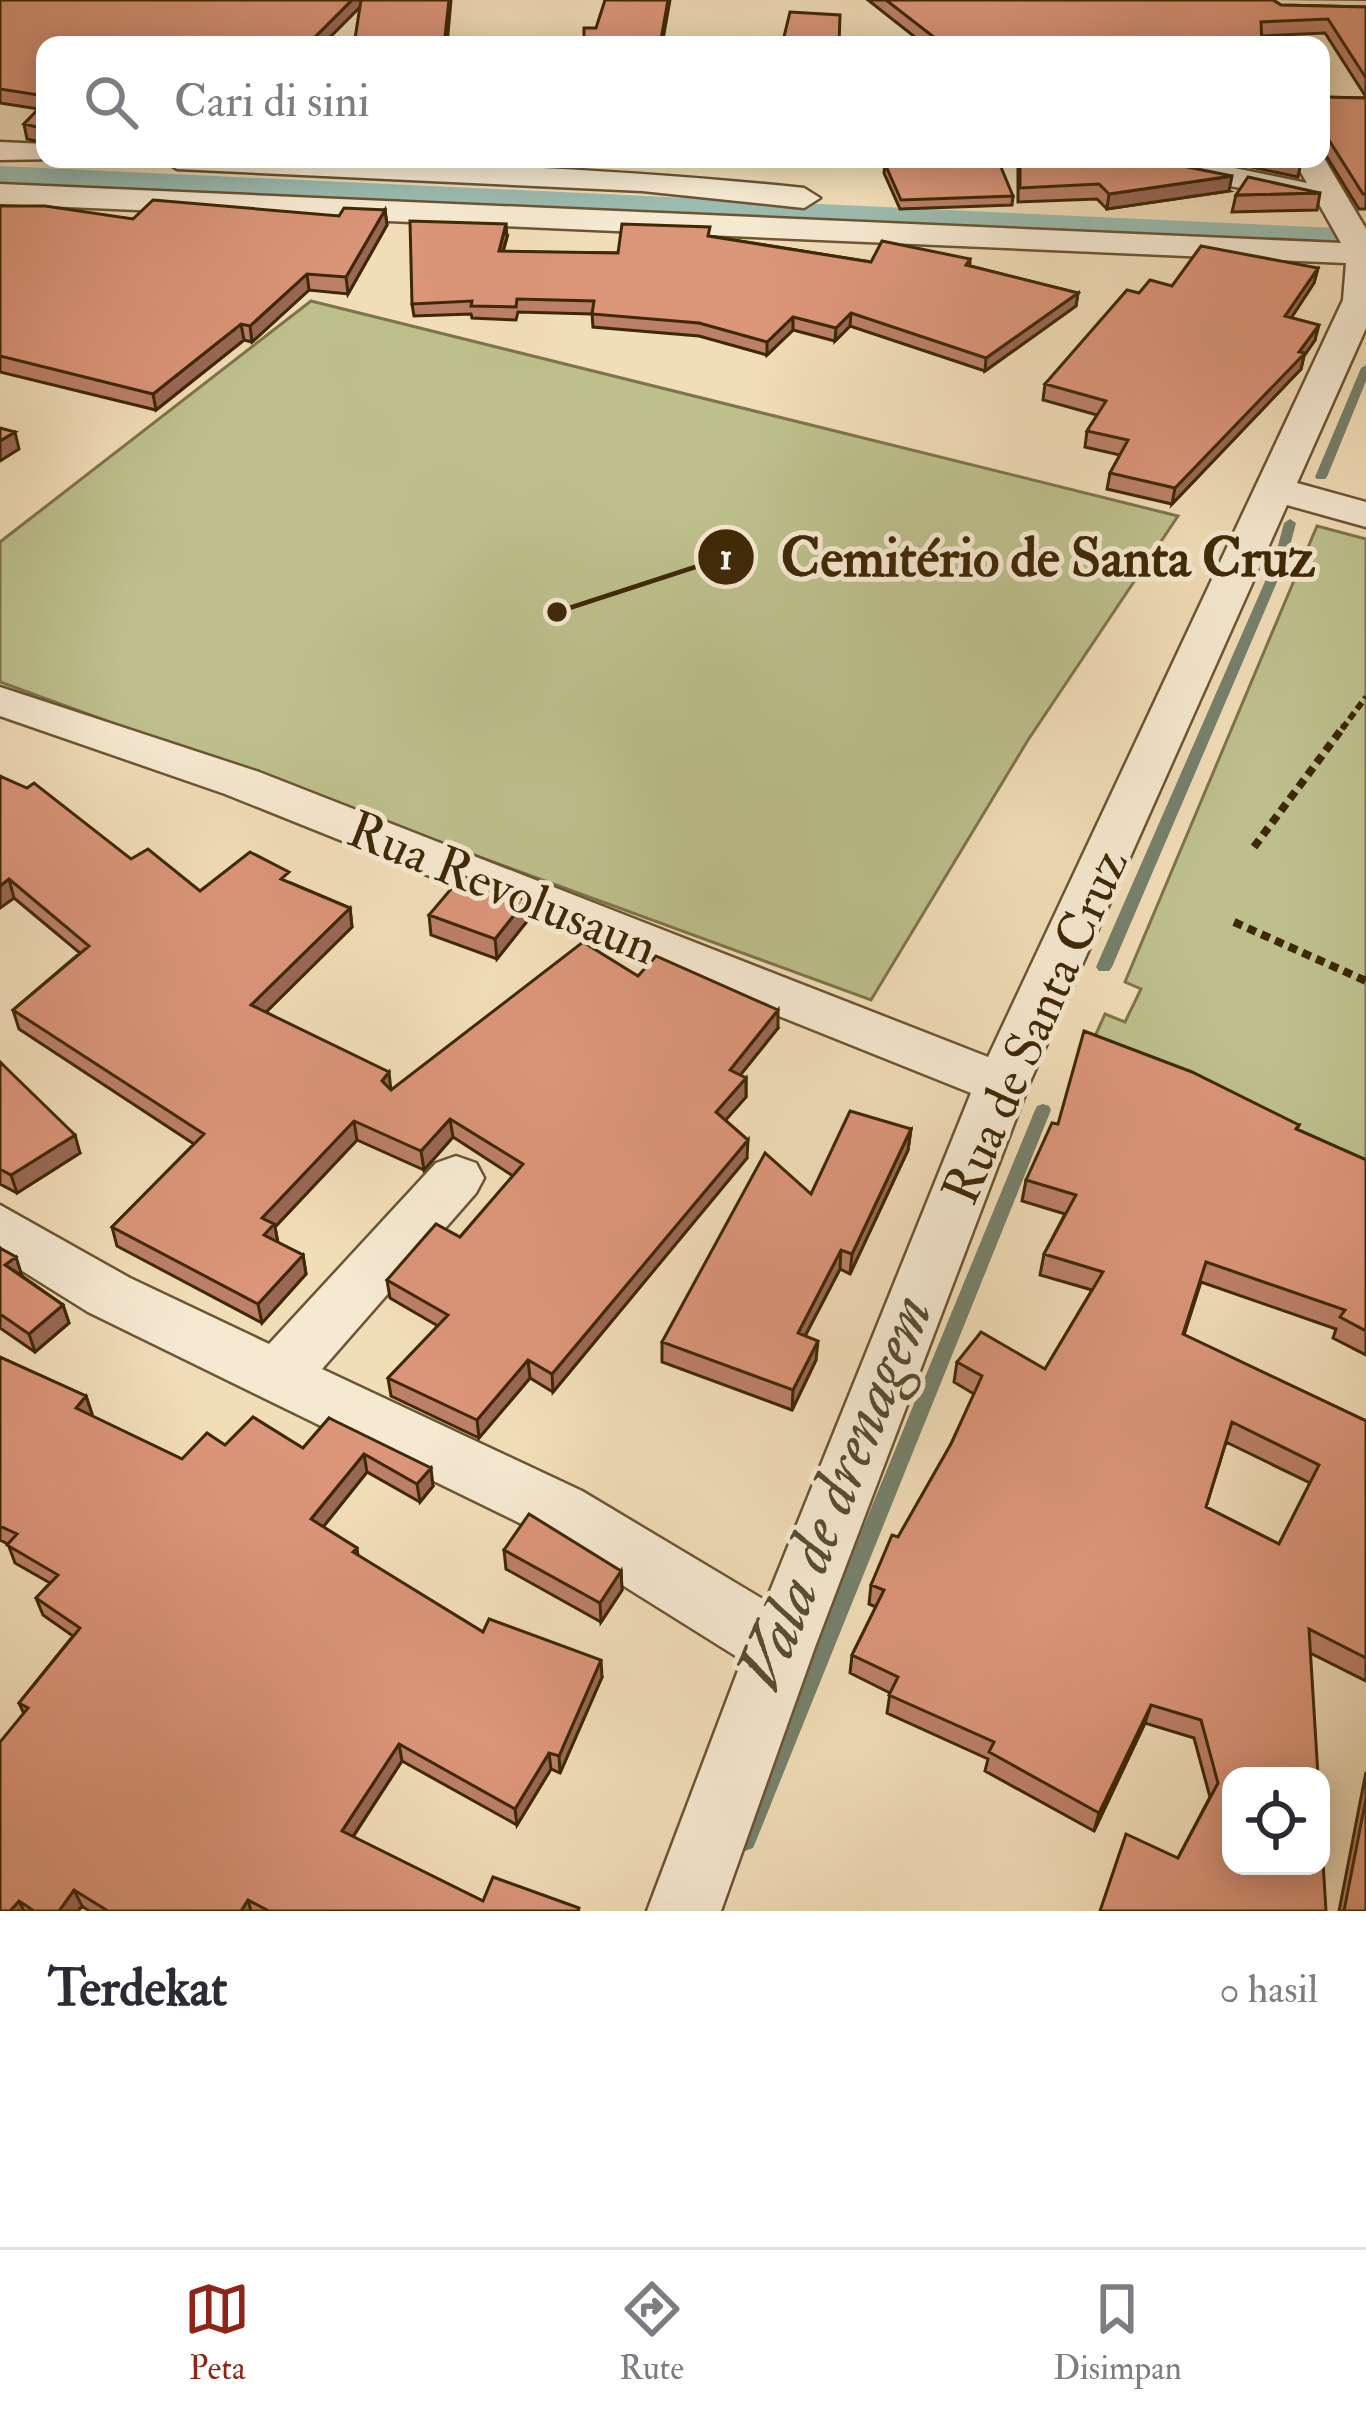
<!DOCTYPE html>
<html lang="id">
<head>
<meta charset="utf-8">
<style>
  body { margin:0; font-family:"IM FELL Double Pica",serif; background:#f7f7f7; color:#2b2b33 }
  .controls { position:absolute; right:36px; bottom:36px; display:grid; overflow:hidden; border-radius:24px; box-shadow:0 6px 30px #0003 }
  .controls button { width:108px; height:108px; display:grid; place-items:center; padding:0; border:0; border-bottom:3px solid #e1e1e2; background:#fff; color:#2b2b33; font:60px sans-serif }
  .list { margin:0; padding:0; list-style:none }
  h2 { display:flex; justify-content:space-between; align-items:center; height:156px; margin:0; padding:0 48px; font-size:51px }
  h2 small { font-size:39px; font-weight:400; color:#7c7c81 }
  .icon { flex:none; width:66px; height:66px; fill:none; stroke:currentColor; stroke-width:2; stroke-linecap:round; stroke-linejoin:round }
  .map { position:relative; flex:none; width:1366px; height:1911px; overflow:hidden }
  .search { position:absolute; background:#fff; box-shadow:0 6px 30px #0003; left:36px; right:36px; top:36px; height:132px; display:flex; align-items:center; gap:30px; box-sizing:border-box; padding:0 42px; border-radius:24px; color:#7c7c81; font-size:45px }
  .sheet { height:336px; background:#fff }
  nav { display:flex; justify-content:space-around; align-items:center; box-sizing:border-box; height:168px; border-top:3px solid #e1e1e2; background:#fff; font-size:33px; color:#7c7c81 }
  nav a { display:grid; justify-items:center; gap:6px }
  nav .on { color:#8f2418 }
  .map>svg:first-child { display:block }
  .green { fill:#bdc08d; stroke:#7e744a; stroke-width:3 }
  .lines { fill:none; stroke-linecap:round; stroke-linejoin:round }
  .stream { fill:#76816c; fill-rule:evenodd }
  .canal { fill:#9bbcb0; fill-rule:evenodd }
  .minor-casing { stroke:#6b5532; stroke-width:5 }
  .path-far1 { stroke:#3e2806; stroke-width:6; stroke-dasharray:8 4.5; stroke-linecap:butt }
  .path { stroke:#3e2806; stroke-width:8; stroke-dasharray:9 6; stroke-linecap:butt }
  .minor { fill:#f6e9d1; fill-rule:evenodd }
  .wall { fill:#bc8068; stroke:#3e2806; stroke-width:3; fill-rule:evenodd }
  .shaded-wall { fill:#996855; stroke:#3e2806; stroke-width:3 }
  .building { fill:#db9579; stroke:#3e2806; stroke-width:3; fill-rule:evenodd }
  .labels { text-anchor:middle; stroke-width:10; stroke-linejoin:round; paint-order:stroke }
  .street-label { font-size:51px; fill:#3e2806; stroke:#f6e9d1 }
  .near-water-label { font-size:66px; font-style:italic; fill:#554d30; stroke:#f6e9d1 }
  .leader { fill:none; stroke:#3e2806; stroke-width:4.5 }
  .callout-dot { fill:#3e2806; stroke:#f6e9d1; stroke-width:4.5 }
  .mark-label { font-size:36px; text-anchor:middle; font-weight:bold; fill:#fff }
  .callout-label { font-size:54px; text-anchor:middle; font-weight:bold; fill:#3e2806; stroke:#f6e9d1; stroke-width:10; stroke-linejoin:round; paint-order:stroke }
</style>
</head>
<body>
<div class="map">
<svg width="1366" height="1911" viewBox="0 0 1366 1911">
  <rect width="100%" height="100%" fill="#f1ddb8"/>
  <filter id="stains"><feTurbulence type="fractalNoise" baseFrequency=".00167" numOctaves="4"/><feColorMatrix values="0 0 0 0 .2 0 0 0 0 .09 0 0 0 0 .02 0 0 0 .5 -.17"/></filter>
  <radialGradient id="worn" r=".72"><stop offset=".6" stop-color="#630" stop-opacity="0"/><stop offset="1" stop-color="#630" stop-opacity=".3"/></radialGradient>
  <path class="green" d="M 311,301 L 1178,516 L 1028,740 L 871,1000 L 0,682 L 0,542 Z
    M 1317,526 L 1366,539 L 1366,1173 L 1091,1045 L 1105,1014 L 1125,1022 L 1141,989 L 1125,982 Z"/>
  <g class="lines">
    <path class="stream" d="M 1366,365 L 1366,381 L 1327,477 L 1325,479 L 1317,479 L 1315,477 L 1361,368 Z
      M 1290,519 L 1296,523 L 1286,561 L 1112,967 L 1109,971 L 1099,971 L 1096,967 L 1274,561 L 1284,523 Z
      M 1043,1104 L 1049,1106 L 1051,1110 L 756,1841 L 753,1848 L 745,1851 L 737,1848 L 734,1841 L 1035,1110 L 1037,1106 Z"/>
    <path class="canal" d="M 0,166 L 1336,228 L 1353,238 L 1336,248 L 0,186 Z"/>
    <defs>
      <path id="minor" d="M 1269,0 L 1366,1 L 1366,17 L 1279,14 L 1265,6 Z
        M 0,142 L 45,144 L 45,159 L 57,159 L 0,160 Z
        M 1321,153 L 1366,229 L 1366,328 L 1297,483 L 1366,502 L 1366,527 L 1287,505 L 1029,1084 L 815,1647 L 721,1911 L 647,1911 L 742,1660 L 536,1531 L 88,1312 L 0,1257 L 0,1205 L 130,1278 L 269,1344 L 436,1163 L 456,1156 L 476,1163 L 484,1178 L 476,1193 L 322,1369 L 582,1491 L 766,1601 L 971,1093 L 225,794 L 0,716 L 0,687 L 259,772 L 988,1057 L 1343,300 L 1346,263 L 0,204 L 0,184 L 1341,243 L 1319,204 L 1146,169 L 1130,159 L 1191,159 L 1307,183 L 1293,159 L 1321,159 Z
        M 161,159 C 377,159 590,166 804,188 L 820,198 L 804,208 L 642,191 L 177,169 Z"/>
    </defs>
    <use href="#minor" class="minor-casing"/>
    <path class="path-far1" d="M 1342,729 L 1366,697"/>
    <path class="path" d="M 1254,847 L 1344,726
      M 1234,922 L 1366,981"/>
    <use href="#minor" class="minor"/>
  </g>
  <path class="wall" d="M 0,0 L 360,7 L 322,45 L 45,45 L 45,143 L 27,139 L 24,124 L 39,109 L 0,103 Z
    M 868,0 L 1273,0 L 1281,5 L 1366,7 L 1366,97 L 1325,33 L 1262,36 L 1262,45 L 925,45 Z
    M 1321,97 L 1366,98 L 1366,209 L 1359,209 L 1322,149 Z
    M 503,159 L 546,159 L 545,162 Z
    M 1018,159 L 1148,159 L 1229,191 L 1107,209 L 1097,199 L 1018,202 Z
    M 1214,159 L 1300,159 L 1301,162 L 1298,177 Z
    M 885,164 L 1013,196 L 1012,205 L 900,209 L 884,173 Z
    M 1320,193 L 1317,210 L 1232,212 L 1236,195 Z
    M 0,206 L 133,219 L 339,216 L 385,210 L 387,225 L 348,294 L 309,290 L 252,342 L 244,340 L 156,410 L 0,372 Z
    M 709,236 L 871,262 L 970,259 L 970,266 L 1078,293 L 1076,306 L 985,371 L 850,326 L 835,341 L 793,330 L 767,355 L 699,336 L 593,327 L 592,314 L 518,312 L 516,320 L 472,318 L 471,314 L 414,316 L 412,304 L 507,237 L 503,252 L 618,253 Z
    M 1318,268 L 1314,283 L 1291,318 L 1315,340 L 1304,356 L 1301,369 L 1172,504 L 1107,489 L 1110,473 L 1120,455 L 1085,447 L 1087,431 L 1097,415 L 1043,400 L 1045,384 L 1139,293 L 1172,286 Z
    M 0,776 L 131,859 L 200,891 L 291,883 L 350,908 L 352,927 L 266,1012 L 391,1090 L 638,976 L 778,1028 L 740,1075 L 746,1078 L 746,1097 L 725,1120 L 747,1158 L 553,1392 L 530,1378 L 479,1438 L 391,1396 L 388,1378 L 438,1326 L 390,1298 L 387,1280 L 460,1237 L 513,1176 L 453,1137 L 424,1170 L 357,1140 L 275,1227 L 278,1243 L 303,1255 L 306,1274 L 262,1323 L 117,1246 L 112,1227 L 194,1144 L 19,1029 L 13,1010 L 80,953 L 14,898 L 0,908 Z
    M 526,900 L 528,920 L 497,959 L 431,935 L 429,915 Z
    M 0,1062 L 80,1153 L 17,1193 L 0,1184 Z
    M 1299,1125 L 1297,1129 L 1366,1160 L 1366,1355 L 1333,1338 L 1336,1329 L 1201,1282 L 1184,1335 L 1366,1421 L 1366,1681 L 1310,1653 L 1178,1858 L 1210,1797 L 1194,1738 L 1145,1723 L 1094,1831 L 985,1771 L 988,1759 L 887,1713 L 890,1693 L 850,1673 L 852,1655 L 876,1607 L 869,1604 L 871,1585 L 951,1444 L 974,1394 L 954,1382 L 957,1362 L 1045,1369 L 1092,1290 L 1040,1275 L 1044,1254 L 1065,1214 L 1022,1201 L 1026,1180 ZM 1226,1442 L 1310,1483 L 1279,1544 L 1206,1507 Z
    M 911,1129 L 908,1150 L 850,1274 L 840,1269 L 805,1336 L 816,1360 L 792,1410 L 662,1362 L 662,1342 L 811,1194 Z
    M 0,1248 L 22,1276 L 63,1305 L 69,1323 L 35,1352 L 0,1328 Z
    M 0,1357 L 86,1396 L 92,1414 L 91,1416 L 182,1459 L 225,1445 L 303,1448 L 329,1418 L 433,1486 L 420,1502 L 367,1472 L 323,1527 L 357,1548 L 358,1556 L 483,1632 L 602,1677 L 560,1773 L 551,1769 L 517,1825 L 402,1761 L 353,1837 L 483,1901 L 580,1911 L 89,1911 L 82,1906 L 78,1911 L 0,1911 L 24,1714 L 19,1703 L 73,1636 L 43,1615 L 36,1598 L 50,1583 L 15,1563 L 8,1544 L 0,1540 Z
    M 504,1550 L 621,1571 L 622,1590 L 601,1622 L 506,1569 Z
    M 1366,1772 L 1366,1911 L 1339,1911 Z"/>
  <path class="shaded-wall" d="M 352,0 L 364,0 L 364,3 L 322,45 L 307,45 Z
    M 449,0 L 451,0 L 447,45 L 444,45 Z
    M 668,0 L 670,0 L 662,45 L 660,45 Z
    M 1232,176 L 1229,191 L 1107,209 L 1109,194 Z
    M 385,210 L 387,225 L 348,294 L 346,277 Z
    M 506,224 L 507,237 L 499,264 L 499,251 Z
    M 1318,268 L 1314,283 L 1282,332 L 1285,316 Z
    M 307,274 L 309,290 L 252,342 L 250,326 Z
    M 1078,293 L 1076,306 L 985,371 L 986,358 Z
    M 851,313 L 850,326 L 835,341 L 836,328 Z
    M 793,317 L 793,330 L 767,355 L 767,342 Z
    M 241,324 L 244,340 L 156,410 L 153,394 Z
    M 1319,325 L 1315,340 L 1304,356 L 1301,369 L 1172,504 L 1175,488 L 1299,352 Z
    M 15,432 L 19,449 L 0,461 L 0,441 Z
    M 9,879 L 14,898 L 0,908 L 0,886 Z
    M 526,900 L 528,920 L 497,959 L 495,939 Z
    M 350,908 L 352,927 L 255,1023 L 251,1005 Z
    M 778,1010 L 778,1028 L 730,1088 L 730,1070 Z
    M 389,1072 L 391,1091 L 382,1081 Z
    M 746,1078 L 746,1097 L 716,1131 L 716,1112 Z
    M 450,1119 L 453,1137 L 424,1170 L 421,1151 Z
    M 354,1121 L 357,1140 L 275,1227 L 278,1243 L 268,1254 L 262,1218 Z
    M 911,1129 L 908,1150 L 850,1274 L 852,1254 Z
    M 75,1135 L 80,1153 L 17,1193 L 11,1175 Z
    M 748,1140 L 747,1158 L 553,1392 L 552,1374 Z
    M 841,1250 L 840,1269 L 796,1353 L 798,1333 Z
    M 303,1255 L 306,1274 L 262,1323 L 258,1304 Z
    M 16,1257 L 22,1276 L 5,1265 Z
    M 63,1305 L 69,1323 L 35,1352 L 29,1334 Z
    M 818,1341 L 816,1360 L 792,1410 L 793,1390 Z
    M 528,1360 L 530,1378 L 479,1438 L 477,1420 Z
    M 86,1396 L 92,1414 L 82,1427 L 76,1408 Z
    M 364,1454 L 367,1472 L 315,1537 L 311,1519 Z
    M 431,1468 L 433,1486 L 420,1502 L 417,1484 Z
    M 621,1571 L 622,1590 L 601,1622 L 600,1603 Z
    M 601,1660 L 602,1677 L 560,1773 L 559,1756 Z
    M 1151,1705 L 1145,1723 L 1094,1831 L 1099,1813 Z
    M 399,1744 L 402,1761 L 346,1847 L 342,1831 Z
    M 549,1753 L 551,1769 L 517,1825 L 515,1809 Z
    M 74,1890 L 82,1906 L 78,1911 L 59,1911 Z
    M 248,1900 L 251,1911 L 241,1911 Z
    M 19,1901 L 24,1911 L 10,1911 Z"/>
  <path class="building" d="M 0,0 L 352,0 L 307,45 L 45,45 L 45,96 L 0,89 Z
    M 361,0 L 449,0 L 444,45 L 354,45 Z
    M 605,0 L 668,0 L 660,45 L 584,45 L 584,28 L 596,28 Z
    M 886,0 L 1273,0 L 1281,5 L 1366,7 L 1366,78 L 1328,19 L 1261,22 L 1262,45 L 944,45 Z
    M 790,12 L 840,15 L 839,45 L 782,45 Z
    M 1321,97 L 1366,98 L 1366,194 L 1363,194 L 1325,134 L 1321,138 Z
    M 45,102 L 45,129 L 24,124 Z
    M 1020,159 L 1148,159 L 1232,176 L 1109,194 L 1099,184 L 1020,188 Z
    M 998,160 L 1013,196 L 901,200 L 885,164 Z
    M 1248,177 L 1320,193 L 1236,195 Z
    M 153,200 L 339,216 L 344,208 L 385,210 L 346,277 L 307,274 L 250,326 L 241,324 L 153,394 L 0,356 L 0,206 L 45,206 L 133,219 Z
    M 410,221 L 506,224 L 499,251 L 618,253 L 622,224 L 710,227 L 708,236 L 871,262 L 882,241 L 970,259 L 966,265 L 1078,293 L 986,358 L 851,313 L 836,328 L 793,317 L 767,342 L 699,323 L 592,314 L 594,301 L 517,299 L 516,307 L 471,306 L 472,301 L 412,304 Z
    M 1201,246 L 1318,268 L 1285,316 L 1319,325 L 1299,352 L 1305,353 L 1175,488 L 1110,473 L 1128,440 L 1087,431 L 1106,401 L 1045,384 L 1127,290 L 1139,293 L 1150,280 L 1172,286 Z
    M 0,428 L 15,432 L 0,441 Z
    M 0,776 L 27,788 L 34,783 L 131,859 L 148,849 L 200,891 L 250,852 L 289,872 L 281,879 L 350,908 L 251,1005 L 389,1072 L 382,1081 L 391,1090 L 583,942 L 638,976 L 656,956 L 778,1010 L 730,1070 L 746,1078 L 716,1112 L 748,1140 L 552,1374 L 528,1360 L 477,1420 L 388,1378 L 448,1315 L 387,1280 L 436,1224 L 460,1237 L 523,1164 L 450,1119 L 421,1151 L 354,1121 L 262,1218 L 274,1224 L 264,1235 L 303,1255 L 258,1304 L 112,1227 L 204,1134 L 13,1010 L 89,946 L 9,879 L 0,886 Z
    M 462,876 L 526,900 L 495,939 L 429,915 Z
    M 1084,1031 L 1192,1072 L 1299,1125 L 1296,1129 L 1366,1160 L 1366,1331 L 1340,1317 L 1345,1310 L 1206,1262 L 1183,1334 L 1366,1421 L 1366,1658 L 1309,1629 L 1318,1776 L 1231,1776 L 1231,1866 L 1321,1866 L 1321,1828 L 1326,1911 L 1100,1911 L 1126,1834 L 1178,1858 L 1218,1783 L 1201,1720 L 1151,1705 L 1099,1813 L 989,1752 L 994,1742 L 889,1695 L 898,1677 L 852,1655 L 884,1590 L 871,1585 L 892,1535 L 898,1537 L 951,1444 L 982,1376 L 957,1362 L 981,1332 L 1045,1369 L 1103,1272 L 1044,1254 L 1076,1195 L 1026,1180 L 1052,1123 L 1058,1124 ZM 1232,1422 L 1319,1465 L 1279,1544 L 1206,1507 Z
    M 0,1062 L 75,1135 L 11,1175 L 0,1169 Z
    M 850,1111 L 911,1129 L 852,1254 L 841,1250 L 798,1333 L 818,1341 L 793,1390 L 662,1342 L 765,1153 L 811,1194 Z
    M 0,1248 L 16,1257 L 5,1265 L 63,1305 L 29,1334 L 0,1314 Z
    M 0,1357 L 86,1396 L 76,1408 L 182,1459 L 207,1433 L 225,1445 L 253,1417 L 303,1448 L 329,1418 L 431,1468 L 417,1484 L 364,1454 L 311,1519 L 357,1548 L 353,1552 L 483,1632 L 489,1619 L 601,1660 L 559,1756 L 549,1753 L 515,1809 L 399,1744 L 342,1831 L 483,1901 L 493,1877 L 579,1908 L 578,1911 L 269,1911 L 248,1900 L 241,1911 L 108,1911 L 74,1890 L 59,1911 L 34,1911 L 19,1901 L 10,1911 L 0,1911 L 0,1742 L 28,1708 L 19,1703 L 80,1628 L 36,1598 L 58,1575 L 7,1545 L 17,1534 L 0,1526 Z
    M 529,1514 L 621,1571 L 600,1603 L 504,1550 Z
    M 1366,1798 L 1366,1911 L 1344,1911 Z"/>
  <g class="labels">
    <g class="street-label">
      <text transform="translate(503 887) rotate(22)" y="18">Rua Revolusaun</text>
      <text transform="translate(1034 1026) rotate(-66)" y="18">Rua de Santa Cruz</text>
    </g>
    <g class="near-water-label">
      <text transform="translate(833 1492) rotate(-68)" y="23">Vala de drenagem</text>
    </g>
  </g>
  <path class="leader" d="M557 612L726 557"/>
  <g class="callout-dot">
    <circle cx="557" cy="612" r="12"/>
    <circle cx="726" cy="557" r="30"/>
  </g>
  <g class="mark-label">
    <text x="726" y="569">1</text>
  </g>
  <g class="callout-label">
    <text x="1048" y="576">Cemitério de Santa Cruz</text>
  </g>
  <rect width="100%" height="100%" filter="url(#stains)"/>
  <rect width="100%" height="100%" fill="url(#worn)"/>
</svg>
<div class="controls">
<button><svg class="icon" aria-label="locate" viewBox="0 0 24 24"><circle cx="12" cy="12" r="6"/><path d="M12 2v4M12 18v4M2 12h4M18 12h4"/></svg></button>
</div>
<div class="search"><svg class="icon" aria-label="search" viewBox="0 0 24 24"><circle cx="10" cy="10" r="6"/><path d="M15 15l6 6"/></svg>Cari di sini</div>
</div>
<section class="sheet">
<h2>Terdekat<small>0 hasil</small></h2>
<ul class="list">
</ul>
</section>
<nav>
<a class="on"><svg class="icon" aria-label="map" viewBox="0 0 24 24"><path d="M3 6l6-2 6 2 6-2v14l-6 2-6-2-6 2zM9 4v14M15 6v14"/></svg>Peta</a>
<a><svg class="icon" aria-label="directions" viewBox="0 0 24 24"><path d="M12 3l9 9-9 9-9-9zM9 14v-3h6M13 9l2 2-2 2"/></svg>Rute</a>
<a><svg class="icon" aria-label="saved" viewBox="0 0 24 24"><path d="M7 4h10v16l-5-4-5 4z"/></svg>Disimpan</a>
</nav>
</body>
</html>
